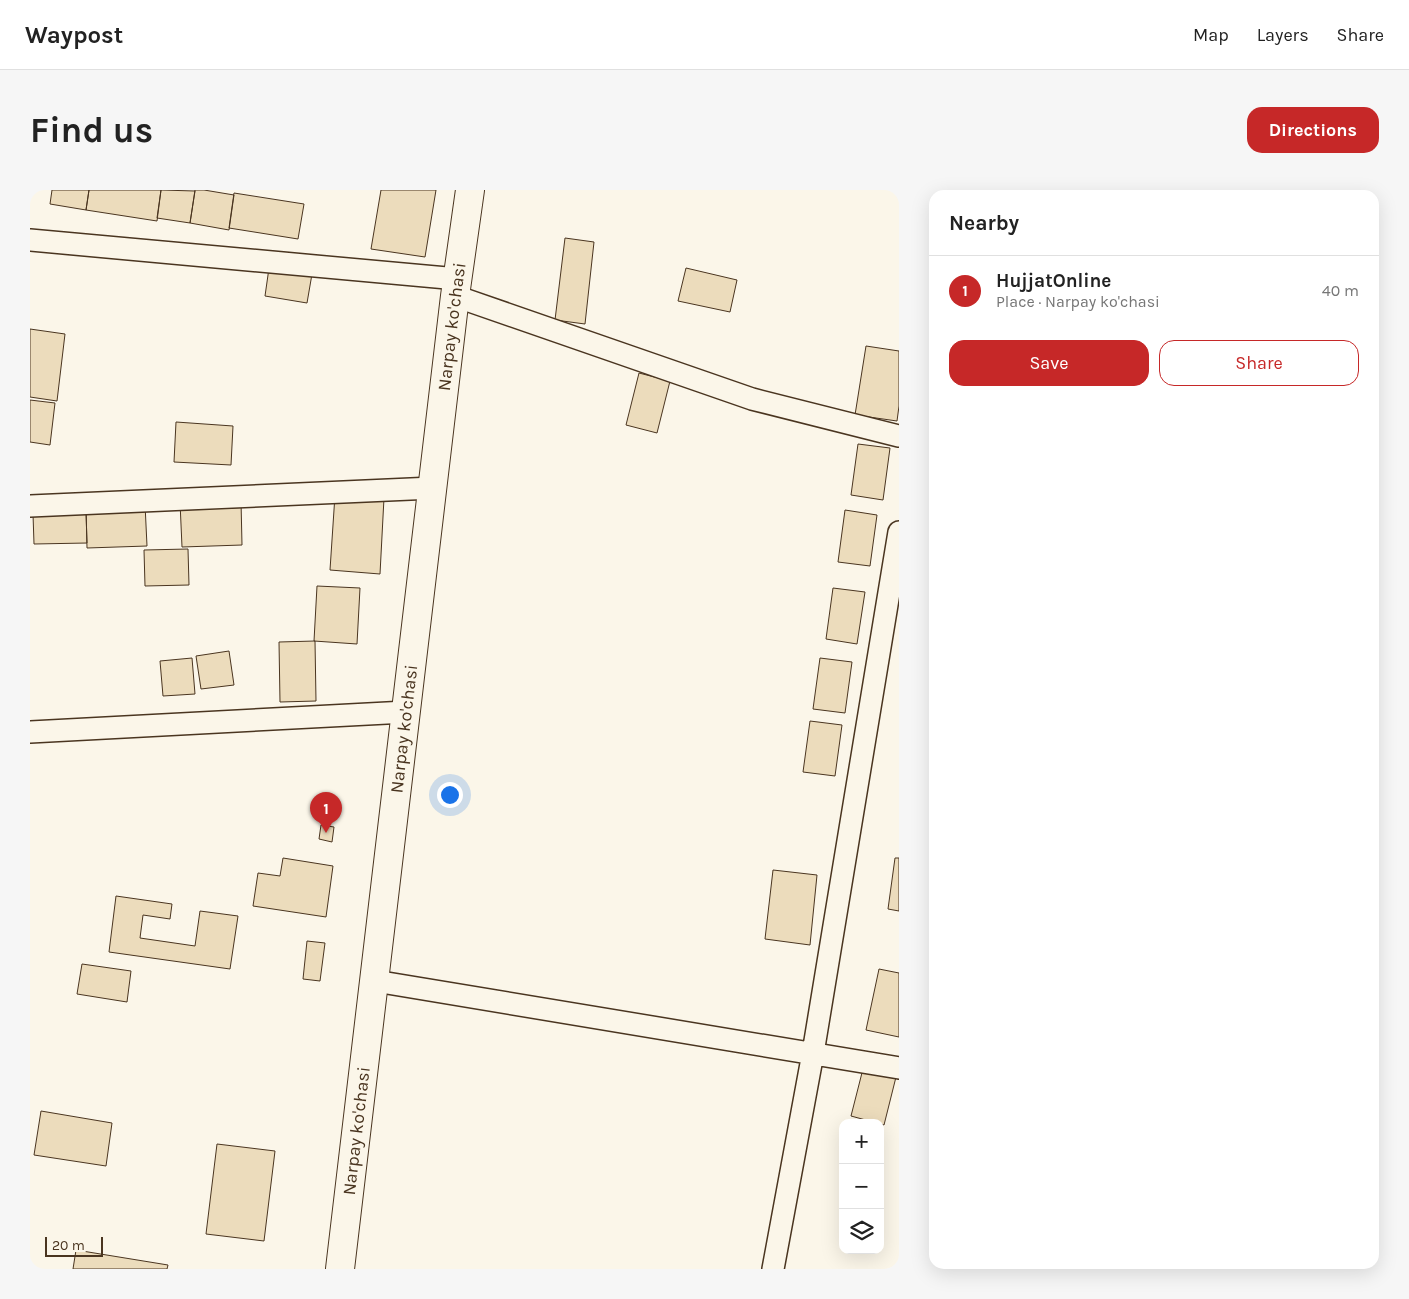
<!DOCTYPE html>
<html lang="en">
<head>
<meta charset="utf-8">
<style>
  body { margin:0; font-family:Karla,sans-serif; background:#f6f6f6; color:#222 }
  .controls { position:absolute; right:15px; bottom:15px; display:grid; overflow:hidden; border-radius:10px; box-shadow:0 5px 20px #0002 }
  .controls button { width:45px; height:45px; display:grid; place-items:center; padding:0; border:0; border-bottom:1px solid #e0e0e0; background:#fff; color:#222; font:25px sans-serif }
  .scale { position:absolute; left:15px; bottom:12px; width:58px; box-sizing:border-box; padding-left:5px; border:2px solid #4a3520; border-top:0; font-size:14px; line-height:18px; white-space:nowrap; color:#4a3520; -webkit-text-stroke:4px #fbf6e9; paint-order:stroke }
  .you { position:absolute; left:419px; top:604px; width:18px; height:18px; margin:-12px; border:4px solid #fff; border-radius:50%; background:#1a73e8; box-shadow:0 0 0 8px #1a73e833 }
  .badge { display:grid; place-items:center; width:32px; height:32px; border-radius:50%; background:#c62828; color:#fff; font-size:16px; font-weight:700 }
  .pin { position:absolute; translate:-50% -41px; filter:drop-shadow(0 1px 2px #0008) }
  .pin::after { content:''; position:absolute; top:26px; width:18px; height:15px; background:inherit; clip-path:polygon(0 0,100% 0,50% 100%) }
  .list { margin:0; padding:0; list-style:none }
  h2 { display:flex; justify-content:space-between; align-items:center; height:65px; margin:0; padding:0 20px; font-size:21px }
  h2 small { font-size:16px; font-weight:400; color:#767676 }
  .list li { display:grid; grid-template-columns:32px 1fr auto; gap:15px; align-items:center; box-sizing:border-box; height:70px; padding:0 20px; border-top:1px solid #e0e0e0 }
  .list b { display:block; font-size:19px; white-space:nowrap }
  .list p { margin:0; font-size:16px; white-space:nowrap; color:#767676 }
  .list em { font-size:16px; font-style:normal; color:#767676 }
  .actions { display:flex; gap:10px; padding:15px 20px }
  .actions a { flex:1; padding:11px 0; border:1px solid #c62828; border-radius:15px; text-align:center; font-size:18px; color:#c62828 }
  .actions .main { background:#c62828; color:#fff }
  .icon { flex:none; width:28px; height:28px; fill:none; stroke:currentColor; stroke-width:2; stroke-linecap:round; stroke-linejoin:round }
  .map { position:relative; flex:none; width:869px; height:1079px; overflow:hidden; border-radius:15px }
  header { display:flex; align-items:center; gap:30px; box-sizing:border-box; height:70px; padding:0 25px; background:#fff; border-bottom:1px solid #e0e0e0 }
  header strong { font-size:24px }
  nav { display:flex; gap:28px; margin-inline-start:auto; font-size:18px }
  .intro { display:flex; align-items:center; justify-content:space-between; box-sizing:border-box; height:120px; padding:0 30px }
  h1 { margin:0; font-size:35px }
  .button { padding:12px 22px; border-radius:15px; background:#c62828; color:#fff; font-size:18px; font-weight:700 }
  main { display:flex; gap:30px; padding:0 30px }
  aside { flex:1; background:#fff; border-radius:15px; box-shadow:0 5px 20px #0002 }
  .map>svg:first-child { display:block }
  .building { fill:#ecdcbc; stroke:#4a3520 }
  .lines { fill:none; stroke-linecap:round; stroke-linejoin:round }
  .minor-casing { stroke:#4a3520; stroke-width:24 }
  .major-casing { stroke:#4a3520; stroke-width:30 }
  .minor { stroke:#fbf6e9; stroke-width:21 }
  .major { stroke:#fbf6e9; stroke-width:28 }
  .labels { text-anchor:middle; stroke-width:4; stroke-linejoin:round; paint-order:stroke }
  .street-label { font-size:18px; fill:#4a3520; stroke:#fbf6e9 }
</style>
</head>
<body>
<header>
<strong>Waypost</strong>
<nav><a>Map</a><a>Layers</a><a>Share</a></nav>
</header>
<div class="intro"><h1>Find us</h1><a class="button">Directions</a></div>
<main>
<div class="map">
<svg width="869" height="1079" viewBox="0 0 869 1079">
  <rect width="100%" height="100%" fill="#fbf6e9"/>
  <path class="building" d="M 22,0 L 59,0 L 56,20 L 20,14 Z
    M 59,0 L 131,0 L 127,31 L 56,20 Z
    M 131,0 L 165,1 L 160,33 L 127,28 Z
    M 174,0 L 204,5 L 199,40 L 160,33 L 165,0 Z
    M 351,0 L 406,0 L 395,67 L 341,59 Z
    M 204,3 L 274,14 L 268,49 L 199,38 Z
    M 535,48 L 564,52 L 555,134 L 525,130 Z
    M 239,78 L 282,84 L 277,113 L 235,106 Z
    M 656,78 L 707,90 L 700,122 L 648,111 Z
    M 0,139 L 35,144 L 27,211 L 0,207 Z
    M 836,156 L 869,161 L 869,216 L 867,231 L 825,225 Z
    M 609,183 L 640,191 L 627,243 L 596,235 Z
    M 0,210 L 25,213 L 20,255 L 0,252 Z
    M 146,232 L 203,236 L 201,275 L 144,272 Z
    M 828,254 L 860,258 L 853,310 L 821,305 Z
    M 305,305 L 354,308 L 350,384 L 300,380 Z
    M 211,310 L 212,355 L 152,357 L 150,312 Z
    M 115,314 L 117,356 L 57,358 L 56,316 Z
    M 815,320 L 847,325 L 840,376 L 808,372 Z
    M 56,322 L 57,353 L 4,354 L 3,324 Z
    M 158,359 L 159,395 L 115,396 L 114,360 Z
    M 287,396 L 330,398 L 327,454 L 284,451 Z
    M 803,398 L 835,402 L 827,454 L 796,449 Z
    M 285,451 L 286,511 L 250,512 L 249,452 Z
    M 199,461 L 204,495 L 171,499 L 166,466 Z
    M 162,468 L 165,504 L 133,506 L 130,471 Z
    M 790,468 L 822,472 L 815,523 L 783,519 Z
    M 780,531 L 812,535 L 805,586 L 773,582 Z
    M 291,635 L 304,637 L 302,652 L 289,649 Z
    M 253,668 L 303,676 L 296,727 L 223,716 L 228,683 L 250,686 Z
    M 865,668 L 869,668 L 869,721 L 858,719 Z
    M 743,680 L 787,685 L 780,755 L 735,749 Z
    M 86,706 L 142,714 L 140,729 L 113,725 L 110,748 L 165,756 L 170,721 L 208,726 L 200,779 L 79,762 Z
    M 277,751 L 295,753 L 290,791 L 273,789 Z
    M 52,774 L 101,781 L 97,812 L 47,804 Z
    M 849,779 L 869,783 L 869,847 L 836,840 Z
    M 836,867 L 869,875 L 854,935 L 821,926 Z
    M 11,921 L 82,933 L 76,976 L 4,965 Z
    M 187,954 L 245,961 L 234,1051 L 176,1044 Z
    M 46,1060 L 138,1075 L 137,1079 L 43,1079 Z"/>
  <g class="lines">
    <defs>
      <path id="minor" d="M 0,50 L 428,89
        M 425,106 L 722,209 L 869,246
        M 0,316 L 403,298
        M 0,542 L 376,522
        M 345,791 L 869,878
        M 743,1079 L 783,863 L 869,342"/>
      <g id="major">
        <path id="s1" d="M 310,1079 L 425,106 L 440,0"/>
      </g>
    </defs>
    <use href="#minor" class="minor-casing"/>
    <use href="#major" class="major-casing"/>
    <use href="#minor" class="minor"/>
    <use href="#major" class="major"/>
  </g>
  <g class="labels">
    <g class="street-label">
      <text dy="6" stroke="none"><textPath href="#s1" startOffset="949">Narpay ko'chasi</textPath></text>
      <text dy="6" stroke="none"><textPath href="#s1" startOffset="544">Narpay ko'chasi</textPath></text>
      <text dy="6" stroke="none"><textPath href="#s1" startOffset="139">Narpay ko'chasi</textPath></text>
    </g>
  </g>
</svg>
<div class="controls">
<button>+</button>
<button>−</button>
<button><svg class="icon" aria-label="layers" viewBox="0 0 24 24"><path d="M12 4l9 5-9 5-9-5zM3 14l9 5 9-5"/></svg></button>
</div>
<div class="scale">20 m</div>
<div class="you"></div>
<div class="pin badge" style="left:296px;top:643px">1</div>
</div>
<aside>
<h2>Nearby<small></small></h2>
<ul class="list">
<li><span class="badge">1</span><div><b>HujjatOnline</b><p>Place · Narpay ko'chasi</p></div><em>40 m</em></li>
</ul>
<div class="actions"><a class="main">Save</a><a>Share</a></div>
</aside>
</main>
</body>
</html>
